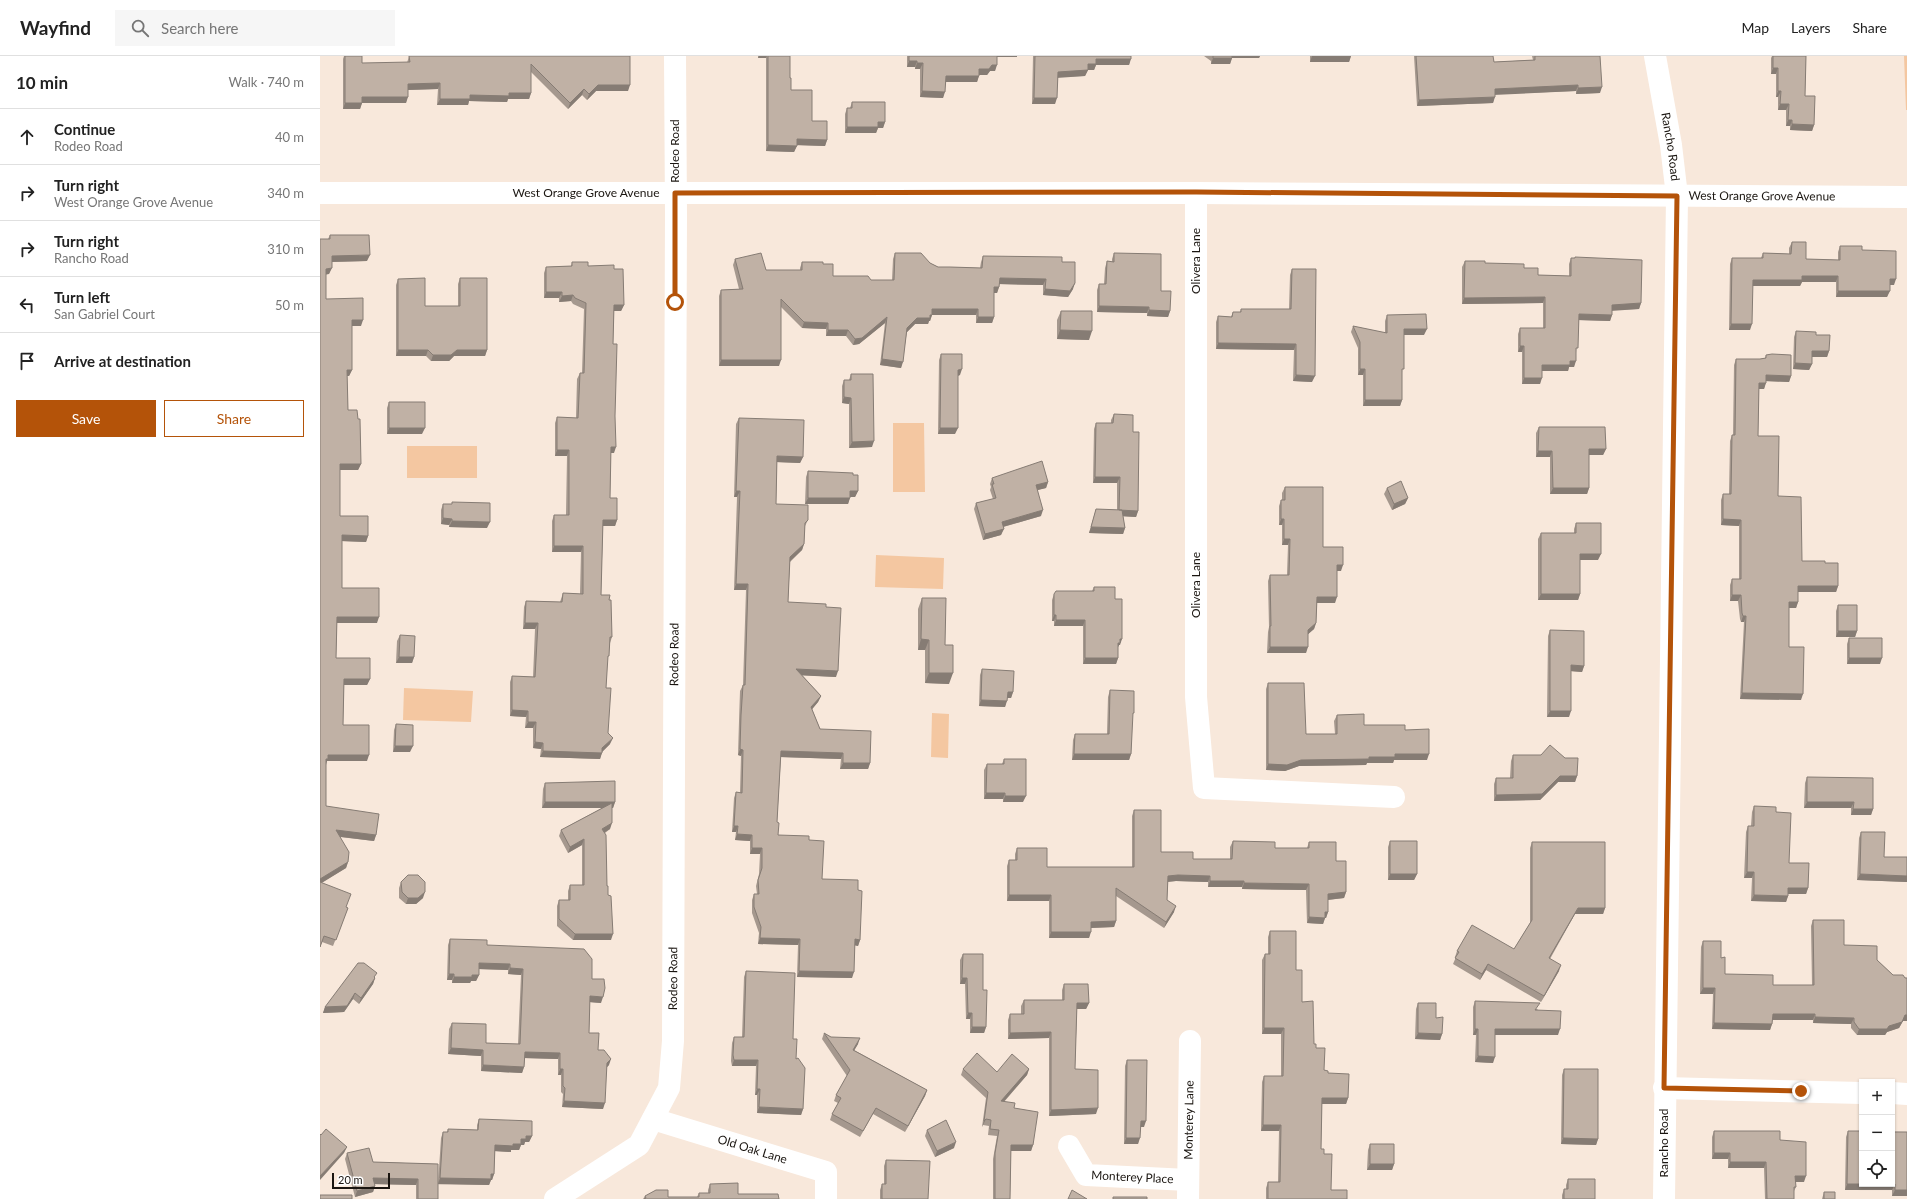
<!DOCTYPE html>
<html lang="en">
<head>
<meta charset="utf-8">
<style>
  body { margin:0; font-family:Lato,sans-serif; background:#f6f6f6; color:#222 }
  .controls { position:absolute; right:12px; bottom:12px; display:grid; overflow:hidden; border-radius:0px; box-shadow:0 1px 3px #0004 }
  .controls button { width:36px; height:36px; display:grid; place-items:center; padding:0; border:0; border-bottom:1px solid #e0e0e0; background:#fff; color:#222; font:20px sans-serif }
  .scale { position:absolute; left:12px; bottom:10px; width:58px; box-sizing:border-box; padding-left:4px; border:2px solid #1a1510; border-top:0; font-size:11px; line-height:14px; white-space:nowrap; color:#1a1510; -webkit-text-stroke:3px #fff; paint-order:stroke }
  .stop { position:absolute; width:12px; height:12px; margin:-9px; border:3px solid #b45309; border-radius:50%; background:#fff }
  .stop.end { background:#b45309; border-color:#fff; box-shadow:0 1px 4px #0008 }
  .list { margin:0; padding:0; list-style:none }
  h2 { display:flex; justify-content:space-between; align-items:center; height:52px; margin:0; padding:0 16px; font-size:17px }
  h2 small { font-size:13px; font-weight:400; color:#767676 }
  .list li { display:grid; grid-template-columns:26px 1fr auto; gap:12px; align-items:center; box-sizing:border-box; height:56px; padding:0 16px; border-top:1px solid #e0e0e0 }
  .list b { display:block; font-size:15px; white-space:nowrap }
  .list p { margin:0; font-size:13px; white-space:nowrap; color:#767676 }
  .list em { font-size:13px; font-style:normal; color:#767676 }
  .actions { display:flex; gap:8px; padding:12px 16px }
  .actions a { flex:1; padding:9px 0; border:1px solid #b45309; border-radius:0px; text-align:center; font-size:14px; color:#b45309 }
  .actions .main { background:#b45309; color:#fff }
  .icon { flex:none; width:22px; height:22px; fill:none; stroke:currentColor; stroke-width:2; stroke-linecap:round; stroke-linejoin:round }
  .map { position:relative; flex:none; width:1587px; height:1143px; overflow:hidden }
  header { display:flex; align-items:center; gap:24px; box-sizing:border-box; height:56px; padding:0 20px; background:#fff; border-bottom:1px solid #e0e0e0 }
  header strong { font-size:19px }
  nav { display:flex; gap:22px; margin-inline-start:auto; font-size:14px }
  .search { width:280px; height:36px; background:#f6f6f6; display:flex; align-items:center; gap:10px; box-sizing:border-box; padding:0 14px; border-radius:0px; color:#767676; font-size:15px }
  main { display:flex }
  aside { flex:1; background:#fff }
  .map>svg:first-child { display:block }
  .grass { fill:#f4c7a1 }
  .lines { fill:none; stroke-linecap:round; stroke-linejoin:round }
  .street { stroke:#fff; stroke-width:22 }
  .wall { fill:#a5988e }
  .shaded-wall { fill:#867c74 }
  .building { fill:#c0b1a5; stroke:#867c74 }
  .route { stroke:#b45309; stroke-width:5 }
  .labels { text-anchor:middle; stroke-width:4; stroke-linejoin:round; paint-order:stroke }
  .street-label { font-size:12px; fill:#1a1510; stroke:#fff }
</style>
</head>
<body>
<header>
<strong>Wayfind</strong>
<div class="search"><svg class="icon" aria-label="search" viewBox="0 0 24 24"><circle cx="10" cy="10" r="6"/><path d="M15 15l6 6"/></svg>Search here</div>
<nav><a>Map</a><a>Layers</a><a>Share</a></nav>
</header>
<main>
<aside>
<h2>10 min<small>Walk · 740 m</small></h2>
<ul class="list">
<li><svg class="icon" aria-label="ahead" viewBox="0 0 24 24"><path d="M12 20V5M6 11l6-6 6 6"/></svg><div><b>Continue</b><p>Rodeo Road</p></div><em>40 m</em></li>
<li><svg class="icon" aria-label="right" viewBox="0 0 24 24"><path d="M7 20v-9h11M14 6l5 5-5 5"/></svg><div><b>Turn right</b><p>West Orange Grove Avenue</p></div><em>340 m</em></li>
<li><svg class="icon" aria-label="right" viewBox="0 0 24 24"><path d="M7 20v-9h11M14 6l5 5-5 5"/></svg><div><b>Turn right</b><p>Rancho Road</p></div><em>310 m</em></li>
<li><svg class="icon" aria-label="left" viewBox="0 0 24 24"><path d="M17 20v-9H6M10 6l-5 5 5 5"/></svg><div><b>Turn left</b><p>San Gabriel Court</p></div><em>50 m</em></li>
<li><svg class="icon" aria-label="arrive" viewBox="0 0 24 24"><path d="M6 21V4h12l-3 4 3 4H6"/></svg><div><b>Arrive at destination</b></div></li>
</ul>
<div class="actions"><a class="main">Save</a><a>Share</a></div>
</aside>
<div class="map">
<svg width="1587" height="1143" viewBox="0 0 1587 1143">
  <rect width="100%" height="100%" fill="#f8e8db"/>
  <path class="grass" d="M 1584,0 L 1587,0 L 1587,54 L 1586,54 Z
    M 573,367 L 604,367 L 605,436 L 573,436 Z
    M 87,390 L 157,390 L 157,422 L 87,422 Z
    M 556,499 L 624,502 L 623,533 L 555,531 Z
    M 84,632 L 153,635 L 151,666 L 83,664 Z
    M 612,657 L 629,658 L 628,702 L 611,701 Z"/>
  <g class="lines">
    <g class="street">
      <path id="s1" d="M 1335,0 L 1351,89 L 1357,140 L 1344,1143"/>
      <path id="s2" d="M 0,137 L 876,137 L 1587,141"/>
      <path d="M 876,137 L 876,641 L 884,732 L 1074,741"/>
      <path d="M 1344,1032 L 1542,1037"/>
      <path d="M 1572,1037 L 1587,1038"/>
      <path id="s3" d="M 333,1063 L 506,1116 L 506,1143"/>
      <path id="s4" d="M 749,1090 L 766,1119 L 868,1124"/>
      <path id="s5" d="M 235,1143 L 319,1089 L 349,1032 L 353,985 L 356,159 L 355,0"/>
      <path id="s6" d="M 868,1143 L 870,985"/>
    </g>
  </g>
  <path class="wall" d="M 24,0 L 42,0 L 42,7 L 87,7 L 89,0 L 310,0 L 308,35 L 276,35 L 267,44 L 262,39 L 248,53 L 211,16 L 211,37 L 209,43 L 188,43 L 187,46 L 149,45 L 148,49 L 117,49 L 118,33 L 88,34 L 86,47 L 42,47 L 40,53 L 23,53 L 23,3 Z
    M 438,0 L 470,0 L 470,22 L 471,34 L 492,65 L 507,84 L 505,90 L 477,89 L 474,96 L 446,95 L 446,2 L 438,2 Z
    M 587,0 L 697,0 L 697,1 L 677,1 L 675,15 L 670,15 L 667,19 L 659,19 L 657,26 L 626,26 L 623,42 L 600,41 L 600,13 L 595,13 L 595,11 L 587,11 Z
    M 713,0 L 811,0 L 809,9 L 776,9 L 774,14 L 768,14 L 765,20 L 738,21 L 735,48 L 712,48 Z
    M 884,0 L 940,0 L 939,2 L 912,2 L 910,8 L 891,8 L 891,5 Z
    M 990,0 L 1031,0 L 1029,6 L 990,6 Z
    M 1094,0 L 1173,0 L 1174,6 L 1213,4 L 1212,0 L 1280,0 L 1280,37 L 1256,38 L 1256,35 L 1175,38 L 1173,47 L 1097,50 Z
    M 1452,0 L 1486,0 L 1485,40 L 1494,69 L 1492,75 L 1470,74 L 1470,70 L 1466,70 L 1466,54 L 1458,54 L 1458,41 L 1456,41 L 1456,18 L 1451,18 L 1451,2 Z
    M 532,46 L 565,66 L 563,72 L 558,72 L 556,77 L 525,77 L 525,58 L 527,52 L 530,52 Z
    M 10,179 L 47,205 L 12,206 L 9,218 L 6,218 L 6,243 L 41,270 L 32,270 L 32,314 L 29,320 L 27,320 L 28,354 L 41,408 L 38,414 L 20,414 L 20,460 L 48,480 L 46,486 L 22,485 L 22,532 L 57,567 L 17,567 L 16,602 L 50,623 L 47,629 L 24,629 L 23,669 L 47,705 L 7,705 L 6,707 L 6,750 L 56,779 L 54,785 L 20,781 L 28,806 L 26,812 L 1,827 L 26,851 L 28,852 L 13,890 L 2,886 L 0,891 L 0,183 L 8,183 Z
    M 1472,186 L 1486,203 L 1518,204 L 1518,196 L 1520,190 L 1542,194 L 1574,229 L 1570,229 L 1567,241 L 1516,241 L 1516,226 L 1482,226 L 1480,230 L 1432,230 L 1430,274 L 1409,274 L 1410,208 L 1412,202 L 1441,202 L 1443,197 L 1469,198 L 1469,192 Z
    M 575,197 L 610,207 L 618,211 L 630,211 L 660,212 L 661,206 L 663,200 L 742,206 L 753,233 L 748,241 L 723,239 L 723,229 L 679,228 L 679,231 L 677,237 L 674,237 L 674,261 L 672,267 L 656,267 L 656,259 L 612,259 L 610,265 L 609,265 L 608,268 L 595,268 L 587,276 L 581,312 L 560,309 L 565,267 L 539,288 L 533,289 L 526,280 L 506,280 L 506,273 L 482,272 L 461,251 L 459,310 L 399,310 L 399,240 L 401,234 L 419,233 L 413,209 L 415,203 L 446,214 L 480,214 L 480,212 L 482,206 L 503,208 L 513,220 L 551,224 L 572,224 L 573,203 Z
    M 794,197 L 841,235 L 850,255 L 848,261 L 827,260 L 827,257 L 777,256 L 777,234 L 779,228 L 784,228 L 785,212 L 787,205 L 792,206 L 792,203 Z
    M 1255,201 L 1321,247 L 1319,253 L 1292,254 L 1292,259 L 1290,265 L 1259,264 L 1256,297 L 1254,311 L 1249,311 L 1248,315 L 1222,315 L 1220,328 L 1202,328 L 1202,296 L 1198,296 L 1198,278 L 1200,272 L 1223,272 L 1223,247 L 1142,248 L 1142,211 L 1145,205 L 1204,212 L 1218,219 L 1249,220 L 1249,208 L 1251,202 L 1255,202 Z
    M 252,206 L 268,210 L 294,213 L 304,249 L 301,255 L 294,255 L 293,288 L 294,397 L 291,397 L 290,442 L 297,464 L 295,470 L 283,470 L 281,539 L 289,544 L 292,581 L 290,587 L 287,605 L 286,632 L 288,677 L 290,688 L 282,696 L 280,703 L 220,701 L 221,693 L 213,692 L 213,672 L 205,672 L 206,661 L 190,660 L 190,626 L 192,620 L 213,621 L 215,573 L 203,573 L 204,551 L 206,545 L 240,546 L 243,537 L 260,538 L 261,496 L 232,496 L 232,465 L 234,459 L 246,459 L 247,400 L 235,400 L 235,367 L 237,361 L 256,362 L 257,323 L 260,317 L 262,317 L 264,253 L 253,248 L 251,245 L 239,246 L 239,242 L 224,242 L 224,217 L 226,211 L 251,210 Z
    M 972,213 L 992,326 L 973,325 L 974,294 L 896,293 L 896,266 L 898,260 L 911,261 L 913,256 L 920,256 L 921,253 L 969,253 L 970,219 Z
    M 140,222 L 167,294 L 165,300 L 134,300 L 129,305 L 111,305 L 106,300 L 76,300 L 76,229 L 78,223 L 105,250 L 138,250 L 138,228 Z
    M 741,255 L 769,284 L 737,283 L 737,264 Z
    M 1067,259 L 1104,279 L 1084,279 L 1082,317 L 1082,344 L 1080,350 L 1043,350 L 1043,319 L 1038,319 L 1038,292 L 1031,276 L 1033,270 L 1065,277 L 1065,265 Z
    M 1476,275 L 1496,279 L 1509,295 L 1507,301 L 1492,301 L 1492,308 L 1489,314 L 1473,313 L 1474,281 Z
    M 621,298 L 640,319 L 638,320 L 635,378 L 618,378 L 619,304 Z
    M 1446,299 L 1471,320 L 1469,326 L 1446,325 L 1444,333 L 1439,333 L 1438,380 L 1458,440 L 1482,505 L 1505,507 L 1518,530 L 1516,536 L 1478,536 L 1478,546 L 1476,552 L 1469,552 L 1469,591 L 1481,644 L 1420,643 L 1424,566 L 1421,566 L 1420,563 L 1418,545 L 1410,545 L 1410,529 L 1412,523 L 1419,523 L 1419,470 L 1401,469 L 1401,444 L 1403,438 L 1409,438 L 1410,385 L 1412,379 L 1413,379 L 1414,309 L 1416,303 L 1440,303 L 1445,302 Z
    M 531,318 L 552,391 L 529,392 L 529,348 L 522,347 L 522,330 L 524,324 L 529,324 Z
    M 69,346 L 102,378 L 67,378 L 67,352 Z
    M 794,358 L 813,376 L 818,455 L 816,461 L 803,460 L 805,472 L 803,478 L 769,477 L 776,453 L 797,454 L 797,427 L 773,427 L 774,373 L 776,367 L 791,367 L 791,364 Z
    M 419,362 L 483,401 L 480,407 L 457,406 L 456,448 L 488,464 L 485,470 L 484,488 L 482,494 L 470,506 L 468,546 L 506,551 L 516,621 L 482,619 L 501,640 L 498,646 L 492,653 L 500,673 L 550,707 L 548,713 L 520,713 L 521,703 L 461,701 L 457,766 L 458,779 L 489,784 L 502,823 L 538,834 L 540,884 L 538,890 L 535,889 L 532,922 L 477,921 L 478,889 L 438,888 L 439,877 L 432,857 L 432,844 L 434,838 L 437,838 L 436,830 L 439,818 L 440,798 L 430,798 L 430,785 L 415,784 L 416,776 L 412,776 L 414,742 L 416,736 L 420,737 L 421,700 L 418,699 L 419,665 L 420,635 L 423,629 L 426,534 L 414,534 L 417,441 L 414,441 L 416,368 Z
    M 1219,371 L 1286,393 L 1283,399 L 1269,399 L 1269,432 L 1267,438 L 1230,438 L 1230,401 L 1216,401 L 1216,377 Z
    M 488,415 L 533,419 L 538,435 L 535,441 L 530,441 L 528,448 L 485,448 L 486,421 Z
    M 672,422 L 728,426 L 726,432 L 717,434 L 721,460 L 683,471 L 681,479 L 663,484 L 654,453 L 656,447 L 673,443 L 670,434 L 671,431 L 670,428 Z
    M 965,431 L 1003,491 L 1021,515 L 1017,515 L 1015,547 L 997,547 L 996,567 L 994,573 L 988,578 L 986,597 L 947,597 L 948,576 L 949,571 L 948,525 L 950,519 L 967,519 L 968,489 L 962,489 L 962,469 L 959,469 L 959,450 L 961,444 L 962,444 L 962,437 Z
    M 1067,432 L 1088,442 L 1085,448 L 1072,454 L 1064,438 Z
    M 132,446 L 167,472 L 129,471 L 129,469 L 121,468 L 121,454 L 123,448 L 132,448 Z
    M 1256,467 L 1278,504 L 1260,504 L 1260,538 L 1258,544 L 1218,544 L 1218,483 L 1221,477 L 1254,477 L 1254,473 Z
    M 774,531 L 795,543 L 800,589 L 799,589 L 798,591 L 798,602 L 796,608 L 763,608 L 763,570 L 734,570 L 734,565 L 732,565 L 732,544 L 734,538 L 772,535 Z
    M 602,542 L 625,589 L 629,628 L 605,627 L 605,594 L 598,594 L 598,553 Z
    M 1518,549 L 1537,575 L 1535,581 L 1516,581 L 1516,555 Z
    M 1230,574 L 1264,610 L 1262,616 L 1251,615 L 1249,661 L 1227,661 L 1228,580 Z
    M 80,579 L 94,601 L 92,607 L 76,607 L 77,585 Z
    M 1529,582 L 1560,608 L 1527,608 L 1527,588 Z
    M 662,613 L 693,636 L 691,642 L 687,642 L 685,651 L 659,650 L 660,619 Z
    M 948,627 L 986,678 L 1015,678 L 1014,665 L 1017,659 L 1044,669 L 1085,674 L 1107,704 L 1074,704 L 1073,707 L 1047,707 L 1046,709 L 979,710 L 965,715 L 946,714 L 946,633 Z
    M 790,634 L 812,662 L 811,698 L 809,704 L 752,704 L 753,684 L 755,678 L 787,678 L 788,641 Z
    M 76,668 L 90,696 L 73,696 L 74,674 Z
    M 1193,699 L 1257,720 L 1255,726 L 1238,726 L 1220,744 L 1174,745 L 1174,728 L 1176,722 L 1190,722 L 1191,705 Z
    M 684,703 L 703,746 L 683,746 L 683,743 L 664,743 L 664,714 L 667,708 L 682,708 Z
    M 1487,721 L 1553,753 L 1551,759 L 1531,759 L 1531,752 L 1484,752 L 1485,727 Z
    M 225,727 L 295,746 L 293,752 L 292,752 L 290,773 L 285,777 L 287,830 L 288,839 L 291,884 L 253,884 L 237,870 L 237,850 L 239,844 L 248,844 L 248,835 L 250,829 L 262,829 L 262,789 L 248,797 L 239,780 L 241,774 L 282,752 L 222,752 L 223,733 Z
    M 1434,750 L 1456,756 L 1469,807 L 1488,832 L 1486,838 L 1468,838 L 1468,840 L 1466,846 L 1431,845 L 1432,822 L 1424,822 L 1426,776 L 1428,770 L 1431,770 L 1432,756 Z
    M 814,754 L 841,796 L 873,803 L 910,803 L 910,791 L 913,785 L 955,792 L 987,792 L 989,786 L 1016,805 L 1026,836 L 1024,842 L 1008,844 L 1008,856 L 1006,862 L 1005,862 L 1003,868 L 987,867 L 986,834 L 922,833 L 922,831 L 888,831 L 888,826 L 856,825 L 848,826 L 847,844 L 854,856 L 844,872 L 796,840 L 796,865 L 794,871 L 771,872 L 769,882 L 729,882 L 729,845 L 687,845 L 687,810 L 689,804 L 695,804 L 695,798 L 697,792 L 727,811 L 812,811 L 812,760 Z
    M 1541,776 L 1564,801 L 1587,801 L 1587,826 L 1537,824 L 1539,782 Z
    M 1070,785 L 1097,818 L 1094,824 L 1068,824 L 1068,791 Z
    M 1212,786 L 1285,852 L 1283,858 L 1255,858 L 1230,903 L 1239,915 L 1221,946 L 1166,914 L 1160,924 L 1133,908 L 1136,901 L 1135,901 L 1137,895 L 1194,893 L 1210,867 L 1210,792 Z
    M 81,826 L 103,842 L 96,848 L 86,848 L 79,842 L 79,832 Z
    M 1493,864 L 1524,889 L 1557,904 L 1573,919 L 1587,922 L 1587,965 L 1583,965 L 1579,972 L 1567,976 L 1565,979 L 1537,979 L 1531,972 L 1531,968 L 1493,967 L 1493,964 L 1452,964 L 1452,968 L 1450,974 L 1392,973 L 1393,938 L 1380,938 L 1381,891 L 1383,885 L 1401,902 L 1405,918 L 1453,929 L 1492,929 L 1491,870 Z
    M 950,875 L 976,914 L 982,946 L 994,988 L 996,992 L 1004,1014 L 1008,1017 L 1028,1042 L 1026,1048 L 1002,1048 L 1001,1093 L 1004,1098 L 1011,1134 L 1027,1143 L 946,1143 L 946,1132 L 948,1126 L 958,1126 L 959,1075 L 941,1075 L 942,1026 L 944,1020 L 961,1020 L 961,978 L 942,978 L 942,904 L 945,898 L 948,898 L 948,881 Z
    M 130,883 L 167,889 L 272,923 L 281,947 L 270,946 L 269,977 L 278,994 L 289,1009 L 287,1011 L 283,1053 L 242,1051 L 243,1038 L 241,1036 L 241,1019 L 238,1019 L 238,1003 L 205,1002 L 204,1011 L 202,1017 L 161,1015 L 161,1000 L 128,998 L 129,973 L 132,967 L 166,987 L 198,988 L 201,919 L 188,918 L 188,914 L 159,913 L 159,919 L 156,925 L 151,925 L 150,927 L 132,927 L 132,924 L 127,924 L 128,889 Z
    M 643,898 L 663,934 L 666,971 L 664,977 L 650,977 L 650,963 L 646,963 L 645,928 L 640,928 L 640,904 Z
    M 426,915 L 473,983 L 476,1003 L 483,1053 L 481,1059 L 437,1057 L 437,1039 L 435,1039 L 436,1010 L 412,1010 L 411,1005 L 412,987 L 414,981 L 422,981 L 424,921 Z
    M 55,922 L 53,928 L 39,948 L 33,943 L 24,956 L 3,957 L 5,951 Z
    M 744,928 L 769,947 L 766,953 L 757,953 L 755,1013 L 776,1058 L 729,1060 L 729,982 L 688,983 L 688,964 L 690,958 L 701,958 L 701,950 L 704,944 L 742,944 L 742,934 Z
    M 1155,945 L 1218,953 L 1217,954 L 1238,979 L 1175,979 L 1173,1007 L 1155,1006 L 1156,979 L 1153,979 L 1153,951 Z
    M 1098,947 L 1116,962 L 1122,978 L 1120,984 L 1095,983 L 1096,953 Z
    M 504,977 L 511,981 L 538,988 L 534,994 L 607,1034 L 605,1040 L 585,1076 L 553,1058 L 540,1081 L 510,1064 L 512,1058 L 518,1047 L 514,1045 L 516,1039 L 527,1020 L 502,983 Z
    M 807,1004 L 824,1071 L 821,1071 L 818,1088 L 804,1088 L 805,1010 Z
    M 643,1013 L 677,1016 L 709,1013 L 707,1019 L 684,1046 L 694,1052 L 713,1089 L 711,1095 L 691,1095 L 690,1143 L 673,1143 L 673,1103 L 677,1080 L 668,1079 L 669,1070 L 663,1069 L 662,1071 L 666,1042 L 641,1019 Z
    M 1244,1013 L 1278,1083 L 1276,1089 L 1241,1088 L 1242,1019 Z
    M 159,1063 L 212,1080 L 209,1086 L 205,1086 L 204,1089 L 201,1089 L 199,1094 L 191,1094 L 191,1096 L 175,1095 L 174,1118 L 172,1124 L 171,1124 L 169,1129 L 118,1128 L 121,1082 L 123,1076 L 127,1076 L 128,1073 L 157,1074 L 157,1069 Z
    M 607,1074 L 634,1092 L 615,1101 L 605,1080 Z
    M 1394,1075 L 1460,1084 L 1484,1126 L 1475,1126 L 1476,1131 L 1474,1135 L 1474,1143 L 1445,1143 L 1444,1112 L 1408,1112 L 1408,1103 L 1392,1103 L 1392,1081 Z
    M 1528,1075 L 1587,1076 L 1587,1140 L 1572,1140 L 1572,1134 L 1525,1134 L 1526,1081 Z
    M 1050,1088 L 1074,1108 L 1072,1114 L 1047,1114 L 1048,1094 Z
    M 27,1097 L 53,1106 L 118,1108 L 118,1143 L 96,1143 L 96,1129 L 54,1128 L 55,1130 L 53,1136 L 35,1141 L 25,1103 Z
    M 566,1104 L 608,1143 L 560,1143 L 560,1134 L 562,1128 L 564,1128 L 564,1110 Z
    M 1248,1123 L 1275,1143 L 1242,1143 L 1242,1139 L 1244,1133 L 1246,1133 L 1246,1129 Z
    M 390,1128 L 418,1138 L 459,1143 L 323,1143 L 325,1140 L 348,1141 L 377,1141 L 379,1137 L 388,1137 L 388,1134 Z
    M 1504,1136 L 1515,1143 L 1502,1143 Z"/>
  <path class="shaded-wall" d="M 439,0 L 447,0 L 446,2 L 438,2 Z
    M 675,0 L 697,0 L 697,1 L 675,1 Z
    M 911,0 L 940,0 L 939,2 L 910,2 Z
    M 992,0 L 1031,0 L 1029,6 L 990,6 Z
    M 893,2 L 912,2 L 910,8 L 891,8 Z
    M 776,3 L 811,3 L 809,9 L 776,9 L 774,14 L 768,14 L 765,20 L 736,22 L 738,16 L 768,8 Z
    M 589,5 L 597,5 L 595,11 L 587,11 Z
    M 597,7 L 603,7 L 600,13 L 595,13 Z
    M 672,9 L 677,9 L 675,15 L 670,15 L 667,19 L 657,19 L 659,13 Z
    M 1453,12 L 1458,12 L 1456,18 L 1451,18 Z
    M 626,20 L 659,20 L 657,26 L 624,26 Z
    M 120,27 L 118,33 L 86,34 L 88,28 Z
    M 278,29 L 310,29 L 308,35 L 276,35 L 267,44 L 269,38 Z
    M 1258,29 L 1256,35 L 1173,39 L 1175,33 Z
    M 1282,31 L 1280,37 L 1256,38 L 1258,32 Z
    M 264,33 L 262,39 L 248,53 L 250,47 Z
    M 602,35 L 625,36 L 623,42 L 600,41 Z
    M 1458,35 L 1461,35 L 1458,41 L 1456,41 Z
    M 189,37 L 211,37 L 209,43 L 188,43 L 187,46 L 149,45 L 148,49 L 117,49 L 120,43 L 150,39 Z
    M 42,41 L 88,41 L 86,47 L 40,47 Z
    M 1175,41 L 1173,47 L 1097,50 L 1099,44 Z
    M 714,42 L 737,42 L 735,48 L 712,48 Z
    M 25,47 L 42,47 L 40,53 L 23,53 Z
    M 1460,48 L 1469,48 L 1466,54 L 1458,54 Z
    M 1468,64 L 1472,64 L 1470,70 L 1466,70 Z
    M 558,66 L 565,66 L 563,72 L 558,72 L 556,77 L 525,77 L 527,71 Z
    M 1472,68 L 1494,69 L 1492,75 L 1470,74 Z
    M 477,83 L 507,84 L 505,90 L 474,89 Z
    M 448,89 L 477,90 L 474,96 L 446,95 Z
    M 50,199 L 47,205 L 9,206 L 12,200 Z
    M 12,212 L 9,218 L 4,219 L 6,213 Z
    M 1482,220 L 1518,220 L 1516,226 L 1482,226 L 1480,230 L 1430,230 L 1433,224 Z
    M 680,222 L 726,223 L 723,229 L 678,228 Z
    M 1570,223 L 1576,223 L 1574,229 L 1568,229 Z
    M 755,227 L 753,233 L 748,241 L 723,239 L 725,233 Z
    M 674,231 L 679,231 L 677,237 L 672,237 Z
    M 1518,235 L 1570,235 L 1567,241 L 1516,241 Z
    M 226,236 L 242,236 L 239,242 L 224,242 Z
    M 253,239 L 251,245 L 239,246 L 242,240 Z
    M 1225,241 L 1223,247 L 1142,248 L 1144,242 Z
    M 1321,247 L 1319,253 L 1290,255 L 1292,249 Z
    M 294,249 L 304,249 L 301,255 L 292,255 Z
    M 779,250 L 829,251 L 827,257 L 777,256 Z
    M 612,253 L 658,253 L 656,259 L 610,259 Z
    M 829,254 L 850,255 L 848,261 L 827,260 Z
    M 1259,258 L 1292,259 L 1290,265 L 1257,264 Z
    M 610,259 L 612,259 L 610,265 L 609,265 L 608,268 L 595,268 L 585,278 L 587,272 L 597,262 Z
    M 567,261 L 565,267 L 539,288 L 533,289 L 535,283 Z
    M 658,261 L 674,261 L 672,267 L 656,267 Z
    M 32,264 L 43,264 L 41,270 L 30,270 Z
    M 484,266 L 508,267 L 506,273 L 482,272 Z
    M 1411,268 L 1432,268 L 1430,274 L 1409,274 Z
    M 1084,273 L 1107,273 L 1104,279 L 1081,279 Z
    M 508,274 L 528,274 L 526,280 L 506,280 Z
    M 740,274 L 772,275 L 769,284 L 737,283 Z
    M 898,287 L 976,288 L 974,294 L 896,293 Z
    M 1200,290 L 1204,290 L 1202,296 L 1198,296 Z
    M 78,294 L 108,294 L 106,300 L 76,300 Z
    M 137,294 L 167,294 L 165,300 L 134,300 L 129,305 L 111,305 L 113,299 Z
    M 1492,295 L 1509,295 L 1507,301 L 1490,301 Z
    M 562,303 L 583,306 L 581,312 L 560,309 Z
    M 401,304 L 461,304 L 459,310 L 399,310 Z
    M 1250,305 L 1256,305 L 1254,311 L 1249,311 L 1248,315 L 1220,315 L 1222,309 Z
    M 1475,307 L 1492,308 L 1489,314 L 1473,313 Z
    M 642,313 L 640,319 L 636,320 L 638,314 Z
    M 1040,313 L 1045,313 L 1043,319 L 1038,319 Z
    M 27,314 L 32,314 L 29,320 L 25,320 Z
    M 976,319 L 995,320 L 992,326 L 973,325 Z
    M 1446,319 L 1471,320 L 1469,326 L 1444,325 Z
    M 1204,322 L 1222,322 L 1220,328 L 1202,328 Z
    M 1439,327 L 1446,327 L 1444,333 L 1437,333 Z
    M 524,341 L 531,342 L 529,348 L 522,347 Z
    M 1045,344 L 1082,344 L 1080,350 L 1043,350 Z
    M 69,372 L 105,372 L 102,378 L 67,378 Z
    M 620,372 L 638,372 L 635,378 L 618,378 Z
    M 554,385 L 552,391 L 529,392 L 532,386 Z
    M 291,391 L 296,391 L 294,397 L 289,397 Z
    M 1269,393 L 1286,393 L 1283,399 L 1267,399 Z
    M 237,394 L 249,394 L 247,400 L 235,400 Z
    M 1218,395 L 1232,395 L 1230,401 L 1216,401 Z
    M 457,400 L 483,401 L 480,407 L 455,406 Z
    M 20,408 L 41,408 L 38,414 L 17,414 Z
    M 775,421 L 800,421 L 797,427 L 773,427 Z
    M 728,426 L 726,432 L 714,435 L 716,429 Z
    M 1233,432 L 1269,432 L 1267,438 L 1230,438 Z
    M 416,435 L 420,435 L 417,441 L 414,441 Z
    M 530,435 L 538,435 L 535,441 L 528,441 Z
    M 488,442 L 530,442 L 528,448 L 485,448 Z
    M 1088,442 L 1085,448 L 1072,454 L 1074,448 Z
    M 723,454 L 721,460 L 679,472 L 682,466 Z
    M 799,454 L 818,455 L 816,461 L 797,460 Z
    M 123,462 L 132,463 L 129,469 L 121,468 Z
    M 961,463 L 964,463 L 962,469 L 959,469 Z
    M 1403,463 L 1421,464 L 1419,470 L 1401,469 Z
    M 283,464 L 297,464 L 295,470 L 281,470 Z
    M 132,465 L 170,466 L 167,472 L 129,471 Z
    M 771,471 L 805,472 L 803,478 L 769,477 Z
    M 684,473 L 681,479 L 663,484 L 665,478 Z
    M 22,479 L 48,480 L 46,486 L 20,485 Z
    M 964,483 L 970,483 L 968,489 L 962,489 Z
    M 484,488 L 482,494 L 468,507 L 470,501 Z
    M 234,490 L 263,490 L 261,496 L 232,496 Z
    M 1260,498 L 1281,498 L 1278,504 L 1258,504 Z
    M 1017,509 L 1023,509 L 1021,515 L 1015,515 Z
    M 416,528 L 428,528 L 426,534 L 414,534 Z
    M 1478,530 L 1518,530 L 1516,536 L 1476,536 Z
    M 1221,538 L 1260,538 L 1258,544 L 1218,544 Z
    M 1412,539 L 1421,539 L 1418,545 L 1410,545 Z
    M 997,541 L 1017,541 L 1015,547 L 995,547 Z
    M 1469,546 L 1478,546 L 1476,552 L 1466,552 Z
    M 734,559 L 736,559 L 734,565 L 732,565 Z
    M 1423,560 L 1426,560 L 1424,566 L 1421,566 Z
    M 17,561 L 59,561 L 57,567 L 14,567 Z
    M 736,564 L 765,564 L 763,570 L 734,570 Z
    M 205,567 L 218,567 L 215,573 L 203,573 Z
    M 996,567 L 994,573 L 986,580 L 988,574 Z
    M 1518,575 L 1537,575 L 1535,581 L 1516,581 Z
    M 601,583 L 609,584 L 605,594 L 598,594 Z
    M 800,583 L 802,583 L 800,589 L 799,589 L 797,593 L 796,593 Z
    M 950,591 L 988,591 L 986,597 L 947,597 Z
    M 79,601 L 94,601 L 92,607 L 76,607 Z
    M 765,602 L 798,602 L 796,608 L 763,608 Z
    M 1529,602 L 1562,602 L 1560,608 L 1527,608 Z
    M 1251,609 L 1264,610 L 1262,616 L 1249,615 Z
    M 476,613 L 518,615 L 516,621 L 473,619 Z
    M 609,617 L 633,617 L 629,628 L 605,627 Z
    M 24,623 L 50,623 L 47,629 L 22,629 Z
    M 688,636 L 693,636 L 691,642 L 685,642 Z
    M 1422,637 L 1483,638 L 1481,644 L 1420,643 Z
    M 501,640 L 498,646 L 489,657 L 491,651 Z
    M 661,644 L 687,645 L 685,651 L 659,650 Z
    M 192,654 L 208,655 L 206,661 L 190,660 Z
    M 1230,655 L 1251,655 L 1249,661 L 1227,661 Z
    M 208,666 L 216,666 L 213,672 L 205,672 Z
    M 293,682 L 290,688 L 281,697 L 282,697 L 280,703 L 220,701 L 223,695 L 282,692 Z
    M 215,686 L 223,687 L 221,693 L 213,692 Z
    M 75,690 L 93,690 L 90,696 L 73,696 Z
    M 420,693 L 423,694 L 421,700 L 418,699 Z
    M 461,695 L 523,697 L 521,703 L 459,701 Z
    M 754,698 L 811,698 L 809,704 L 752,704 Z
    M 1075,698 L 1109,698 L 1107,704 L 1074,704 L 1073,707 L 1047,707 L 1046,709 L 979,710 L 965,715 L 946,714 L 948,708 L 981,704 L 1049,701 Z
    M 8,699 L 49,699 L 47,705 L 7,705 L 6,709 L 4,709 Z
    M 523,707 L 550,707 L 548,713 L 520,713 Z
    M 1240,720 L 1257,720 L 1255,726 L 1238,726 L 1220,744 L 1174,745 L 1176,739 Z
    M 666,737 L 685,737 L 683,743 L 664,743 Z
    M 685,740 L 706,740 L 703,746 L 683,746 Z
    M 225,746 L 295,746 L 293,752 L 222,752 Z
    M 1487,746 L 1534,746 L 1531,752 L 1484,752 Z
    M 1533,753 L 1553,753 L 1551,759 L 1531,759 Z
    M 292,767 L 290,773 L 280,779 L 282,773 Z
    M 414,770 L 418,770 L 416,776 L 412,776 Z
    M 16,774 L 56,779 L 54,785 L 14,780 Z
    M 417,778 L 432,779 L 430,785 L 415,784 Z
    M 264,783 L 262,789 L 248,797 L 250,791 Z
    M 432,792 L 442,792 L 440,798 L 430,798 Z
    M 28,806 L 26,812 L 0,828 L 0,823 Z
    M 1427,816 L 1434,816 L 1432,822 L 1424,822 Z
    M 1070,818 L 1097,818 L 1094,824 L 1068,824 Z
    M 1540,818 L 1587,820 L 1587,826 L 1537,824 Z
    M 858,819 L 890,820 L 888,826 L 856,825 L 845,826 L 848,820 Z
    M 890,825 L 924,825 L 922,831 L 888,831 Z
    M 924,827 L 989,828 L 986,834 L 922,833 Z
    M 1468,832 L 1488,832 L 1486,838 L 1466,838 Z
    M 105,836 L 103,842 L 96,848 L 86,848 L 88,842 Z
    M 1026,836 L 1024,842 L 1006,844 L 1008,838 Z
    M 689,839 L 731,839 L 729,845 L 687,845 Z
    M 1434,839 L 1468,840 L 1466,846 L 1431,845 Z
    M 856,850 L 854,856 L 844,872 L 846,866 Z
    M 1258,852 L 1285,852 L 1283,858 L 1255,858 L 1226,908 L 1229,902 Z
    M 1005,856 L 1008,856 L 1006,862 L 1003,862 Z
    M 989,861 L 1005,862 L 1003,868 L 987,867 Z
    M 796,865 L 794,871 L 769,872 L 771,866 Z
    M 731,876 L 771,876 L 769,882 L 729,882 Z
    M 255,878 L 293,878 L 291,884 L 253,884 Z
    M 440,882 L 480,883 L 478,889 L 438,888 Z
    M 535,883 L 540,884 L 538,890 L 533,889 Z
    M 159,907 L 190,908 L 188,914 L 157,913 Z
    M 1168,908 L 1166,914 L 1160,924 L 1162,918 Z
    M 1241,909 L 1239,915 L 1221,946 L 1224,940 Z
    M 190,912 L 203,913 L 201,919 L 188,918 Z
    M 479,915 L 534,916 L 532,922 L 477,921 Z
    M 129,918 L 134,918 L 132,924 L 127,924 Z
    M 152,919 L 159,919 L 156,925 L 151,925 L 150,927 L 132,927 L 134,921 Z
    M 55,922 L 53,928 L 39,948 L 41,942 Z
    M 642,922 L 647,922 L 645,928 L 640,928 Z
    M 1383,932 L 1395,932 L 1393,938 L 1380,938 Z
    M 35,937 L 33,943 L 24,956 L 3,957 L 5,951 Z
    M 270,940 L 283,941 L 281,947 L 268,946 Z
    M 757,947 L 769,947 L 766,953 L 755,953 Z
    M 648,957 L 652,957 L 650,963 L 646,963 Z
    M 1453,958 L 1495,958 L 1493,964 L 1450,964 Z
    M 1585,959 L 1587,959 L 1587,965 L 1583,965 L 1579,972 L 1567,976 L 1565,979 L 1537,979 L 1539,973 L 1569,970 Z
    M 1495,961 L 1534,962 L 1531,968 L 1493,967 Z
    M 1394,967 L 1452,968 L 1450,974 L 1392,973 Z
    M 652,971 L 666,971 L 664,977 L 650,977 Z
    M 944,972 L 964,972 L 961,978 L 942,978 Z
    M 1155,973 L 1158,973 L 1156,979 L 1153,979 Z
    M 1175,973 L 1240,973 L 1238,979 L 1173,979 Z
    M 731,976 L 729,982 L 688,983 L 690,977 Z
    M 1098,977 L 1122,978 L 1120,984 L 1095,983 Z
    M 540,982 L 538,988 L 531,1000 L 533,994 Z
    M 131,992 L 163,994 L 161,1000 L 128,998 Z
    M 205,996 L 240,997 L 238,1003 L 203,1002 Z
    M 1158,1000 L 1175,1001 L 1173,1007 L 1155,1006 Z
    M 291,1003 L 289,1009 L 285,1013 L 287,1007 Z
    M 414,1004 L 438,1004 L 436,1010 L 412,1010 Z
    M 163,1009 L 204,1011 L 202,1017 L 161,1015 Z
    M 240,1013 L 243,1013 L 241,1019 L 238,1019 Z
    M 709,1013 L 707,1019 L 679,1051 L 681,1045 Z
    M 437,1033 L 440,1033 L 437,1039 L 435,1039 Z
    M 607,1034 L 605,1040 L 585,1076 L 588,1070 Z
    M 1002,1042 L 1028,1042 L 1026,1048 L 1000,1048 Z
    M 244,1045 L 285,1047 L 283,1053 L 242,1051 Z
    M 439,1051 L 483,1053 L 481,1059 L 437,1057 Z
    M 778,1052 L 776,1058 L 729,1060 L 731,1054 Z
    M 666,1063 L 662,1071 L 664,1065 Z
    M 821,1065 L 826,1065 L 824,1071 L 819,1071 Z
    M 943,1069 L 961,1069 L 959,1075 L 941,1075 Z
    M 206,1080 L 212,1080 L 209,1086 L 205,1086 L 204,1089 L 201,1089 L 199,1094 L 191,1094 L 191,1096 L 173,1095 L 175,1089 L 193,1088 Z
    M 806,1082 L 820,1082 L 818,1088 L 804,1088 Z
    M 1243,1082 L 1278,1083 L 1276,1089 L 1241,1088 Z
    M 636,1086 L 634,1092 L 615,1101 L 617,1095 Z
    M 691,1089 L 713,1089 L 711,1095 L 689,1095 Z
    M 27,1091 L 24,1097 L 0,1124 L 0,1120 Z
    M 1394,1097 L 1410,1097 L 1408,1103 L 1392,1103 Z
    M 1410,1106 L 1446,1106 L 1444,1112 L 1408,1112 Z
    M 1050,1108 L 1074,1108 L 1072,1114 L 1047,1114 Z
    M 171,1118 L 174,1118 L 172,1124 L 171,1124 L 169,1129 L 118,1128 L 120,1122 Z
    M 1475,1120 L 1486,1120 L 1484,1126 L 1473,1126 Z
    M 53,1122 L 98,1123 L 96,1129 L 51,1128 Z
    M 1527,1128 L 1575,1128 L 1572,1134 L 1525,1134 Z
    M 55,1130 L 53,1136 L 35,1141 L 37,1135 Z
    M 1575,1134 L 1587,1134 L 1587,1140 L 1572,1140 Z"/>
  <path class="building" d="M 25,0 L 42,0 L 42,7 L 90,6 L 89,0 L 310,0 L 310,29 L 278,29 L 269,38 L 264,33 L 250,47 L 211,8 L 211,37 L 189,37 L 189,40 L 150,39 L 150,43 L 120,43 L 120,27 L 88,28 L 88,41 L 42,41 L 42,47 L 25,47 Z
    M 448,0 L 470,0 L 470,22 L 471,22 L 471,34 L 492,34 L 492,65 L 507,65 L 507,84 L 477,83 L 477,90 L 448,89 Z
    M 589,0 L 677,0 L 677,9 L 672,9 L 669,13 L 659,13 L 659,20 L 626,20 L 625,36 L 602,35 L 603,7 L 597,7 L 597,5 L 589,5 Z
    M 715,0 L 811,0 L 811,3 L 776,3 L 776,8 L 768,8 L 768,14 L 738,16 L 737,42 L 714,42 Z
    M 893,0 L 912,0 L 912,2 L 893,2 Z
    M 1096,0 L 1173,0 L 1174,6 L 1215,4 L 1215,0 L 1280,0 L 1282,31 L 1258,32 L 1258,29 L 1175,33 L 1175,41 L 1099,44 Z
    M 1453,0 L 1486,0 L 1485,40 L 1495,40 L 1494,69 L 1472,68 L 1472,64 L 1468,64 L 1469,48 L 1460,48 L 1461,35 L 1458,35 L 1458,12 L 1453,12 Z
    M 532,46 L 565,46 L 565,66 L 558,66 L 558,71 L 527,71 L 527,52 L 532,52 Z
    M 10,179 L 49,179 L 50,199 L 12,200 L 12,212 L 6,213 L 6,243 L 43,242 L 43,264 L 32,264 L 32,314 L 27,314 L 28,354 L 37,354 L 38,363 L 40,363 L 41,408 L 20,408 L 20,460 L 48,460 L 48,480 L 22,479 L 22,532 L 59,532 L 59,561 L 17,561 L 16,602 L 50,602 L 50,623 L 24,623 L 23,669 L 49,669 L 49,699 L 8,699 L 8,703 L 6,703 L 6,750 L 59,758 L 56,779 L 16,774 L 29,796 L 28,806 L 0,823 L 0,183 L 10,183 Z
    M 1472,186 L 1486,186 L 1486,203 L 1520,204 L 1520,190 L 1542,190 L 1542,194 L 1576,195 L 1576,223 L 1570,223 L 1570,235 L 1518,235 L 1518,220 L 1482,220 L 1482,224 L 1433,224 L 1432,268 L 1411,268 L 1412,202 L 1443,202 L 1443,197 L 1471,198 Z
    M 441,197 L 446,214 L 482,214 L 482,206 L 503,206 L 503,208 L 513,208 L 513,220 L 548,220 L 551,224 L 574,224 L 575,197 L 601,197 L 610,207 L 618,211 L 630,211 L 662,212 L 663,200 L 742,201 L 742,206 L 755,206 L 755,227 L 750,235 L 725,233 L 726,223 L 680,222 L 679,231 L 674,231 L 674,261 L 658,261 L 658,253 L 612,253 L 612,259 L 610,259 L 610,262 L 597,262 L 587,272 L 583,306 L 562,303 L 567,261 L 542,282 L 535,283 L 528,274 L 508,274 L 508,267 L 484,266 L 461,243 L 461,304 L 401,304 L 401,234 L 423,233 L 415,203 Z
    M 794,197 L 841,198 L 841,235 L 851,235 L 850,255 L 829,254 L 829,251 L 779,250 L 779,228 L 786,228 L 787,205 L 794,206 Z
    M 1255,201 L 1322,204 L 1321,247 L 1292,249 L 1292,259 L 1259,258 L 1258,292 L 1256,292 L 1256,305 L 1250,305 L 1250,309 L 1222,309 L 1222,322 L 1204,322 L 1204,290 L 1200,290 L 1200,272 L 1225,272 L 1225,241 L 1144,242 L 1145,205 L 1165,205 L 1165,207 L 1204,208 L 1204,212 L 1218,212 L 1218,219 L 1251,220 L 1251,202 L 1255,202 Z
    M 252,206 L 268,206 L 268,210 L 294,209 L 294,213 L 303,213 L 304,249 L 294,249 L 293,288 L 297,288 L 295,360 L 296,391 L 291,391 L 290,442 L 297,442 L 297,464 L 283,464 L 281,539 L 290,539 L 289,544 L 291,544 L 292,581 L 290,581 L 289,600 L 288,600 L 286,632 L 291,632 L 288,677 L 293,682 L 282,692 L 282,697 L 223,695 L 223,687 L 215,686 L 216,666 L 208,666 L 208,655 L 192,654 L 192,620 L 215,621 L 218,567 L 205,567 L 206,545 L 242,546 L 243,537 L 263,538 L 263,490 L 234,490 L 234,459 L 249,459 L 249,394 L 237,394 L 237,361 L 258,362 L 260,317 L 264,317 L 266,247 L 255,242 L 253,239 L 242,240 L 242,236 L 226,236 L 226,211 L 252,210 Z
    M 972,213 L 996,213 L 995,320 L 976,319 L 976,288 L 898,287 L 898,260 L 912,261 L 913,256 L 921,256 L 921,253 L 971,253 Z
    M 105,222 L 105,250 L 140,250 L 140,222 L 167,222 L 167,294 L 137,294 L 131,299 L 113,299 L 108,294 L 78,294 L 78,223 Z
    M 741,255 L 772,255 L 772,275 L 740,274 Z
    M 1106,258 L 1107,273 L 1084,273 L 1084,313 L 1082,313 L 1082,344 L 1045,344 L 1045,313 L 1040,313 L 1040,286 L 1033,270 L 1067,277 L 1067,259 Z
    M 1476,275 L 1496,276 L 1496,279 L 1510,279 L 1509,295 L 1492,295 L 1492,308 L 1475,307 Z
    M 621,298 L 642,298 L 642,313 L 638,314 L 638,372 L 620,372 Z
    M 1452,298 L 1471,299 L 1471,320 L 1446,319 L 1446,327 L 1439,327 L 1438,380 L 1459,380 L 1458,440 L 1481,441 L 1482,505 L 1505,505 L 1505,507 L 1518,507 L 1518,530 L 1478,530 L 1478,546 L 1469,546 L 1469,591 L 1484,591 L 1483,638 L 1422,637 L 1426,560 L 1423,560 L 1422,557 L 1421,539 L 1412,539 L 1412,523 L 1421,523 L 1421,464 L 1403,463 L 1403,438 L 1411,438 L 1412,379 L 1415,379 L 1416,303 L 1440,303 L 1446,302 L 1446,299 Z
    M 531,318 L 553,318 L 554,385 L 532,386 L 531,342 L 524,341 L 524,324 L 531,324 Z
    M 69,346 L 105,346 L 105,372 L 69,372 Z
    M 794,358 L 813,359 L 813,376 L 819,376 L 818,455 L 799,454 L 800,421 L 775,421 L 776,367 L 793,367 Z
    M 419,362 L 484,364 L 483,401 L 457,400 L 456,448 L 488,449 L 488,464 L 485,467 L 484,488 L 470,501 L 468,546 L 506,548 L 506,551 L 521,552 L 520,572 L 518,615 L 476,613 L 501,640 L 491,651 L 500,673 L 551,675 L 550,707 L 523,707 L 523,697 L 461,695 L 457,766 L 459,767 L 458,779 L 489,780 L 489,784 L 504,785 L 502,823 L 538,824 L 538,834 L 542,835 L 540,884 L 535,883 L 534,916 L 479,915 L 480,883 L 440,882 L 441,871 L 434,851 L 434,838 L 439,838 L 438,824 L 442,812 L 442,792 L 432,792 L 432,779 L 417,778 L 418,770 L 414,770 L 416,736 L 422,737 L 423,694 L 420,693 L 421,659 L 423,629 L 425,629 L 428,528 L 416,528 L 420,435 L 416,435 Z
    M 1219,371 L 1285,371 L 1286,393 L 1269,393 L 1269,432 L 1233,432 L 1232,395 L 1218,395 Z
    M 722,405 L 728,426 L 716,429 L 723,454 L 682,466 L 684,473 L 665,478 L 656,447 L 676,442 L 672,428 L 674,428 L 672,422 Z
    M 488,415 L 533,417 L 533,419 L 538,419 L 538,435 L 530,435 L 530,442 L 488,442 Z
    M 1081,425 L 1088,442 L 1074,448 L 1067,432 Z
    M 965,431 L 1003,431 L 1003,491 L 1023,491 L 1023,509 L 1017,509 L 1017,541 L 997,541 L 996,567 L 988,574 L 988,591 L 950,591 L 950,570 L 951,570 L 950,519 L 969,519 L 970,483 L 964,483 L 964,463 L 961,463 L 961,444 L 965,444 Z
    M 132,446 L 170,447 L 170,466 L 132,465 L 132,463 L 123,462 L 123,448 L 132,448 Z
    M 776,453 L 802,454 L 805,472 L 771,471 Z
    M 1256,467 L 1281,467 L 1281,498 L 1260,498 L 1260,538 L 1221,538 L 1221,477 L 1256,477 Z
    M 774,531 L 795,531 L 795,543 L 802,543 L 802,583 L 800,583 L 800,587 L 798,587 L 798,602 L 765,602 L 765,564 L 736,564 L 736,559 L 734,559 L 734,538 L 736,535 L 774,535 Z
    M 602,542 L 626,542 L 625,589 L 633,589 L 633,617 L 609,617 L 609,584 L 601,583 Z
    M 1518,549 L 1537,549 L 1537,575 L 1518,575 Z
    M 1230,574 L 1264,575 L 1264,610 L 1251,609 L 1251,655 L 1230,655 Z
    M 80,579 L 95,580 L 94,601 L 79,601 Z
    M 1529,582 L 1562,582 L 1562,602 L 1529,602 Z
    M 662,613 L 694,615 L 693,636 L 688,636 L 687,645 L 661,644 Z
    M 948,627 L 984,627 L 986,678 L 1017,678 L 1017,659 L 1044,658 L 1044,669 L 1085,669 L 1085,674 L 1109,673 L 1109,698 L 1075,698 L 1075,701 L 1049,701 L 1049,703 L 981,704 L 967,709 L 948,708 Z
    M 790,634 L 814,635 L 814,657 L 813,657 L 811,698 L 754,698 L 755,678 L 789,678 Z
    M 76,668 L 93,669 L 93,690 L 75,690 Z
    M 1230,689 L 1245,702 L 1258,702 L 1257,720 L 1240,720 L 1222,738 L 1176,739 L 1176,722 L 1193,722 L 1193,699 L 1221,699 Z
    M 684,703 L 706,703 L 706,740 L 685,740 L 685,737 L 666,737 L 667,708 L 684,708 Z
    M 1487,721 L 1553,722 L 1553,753 L 1533,753 L 1534,746 L 1487,746 Z
    M 295,725 L 295,746 L 225,746 L 225,727 Z
    M 292,747 L 292,767 L 282,773 L 286,779 L 287,830 L 288,830 L 288,839 L 291,840 L 293,878 L 255,878 L 239,863 L 239,844 L 250,844 L 250,829 L 264,829 L 264,783 L 250,791 L 241,774 Z
    M 1434,750 L 1456,751 L 1456,756 L 1471,757 L 1469,807 L 1489,807 L 1488,832 L 1468,832 L 1468,840 L 1434,839 L 1434,816 L 1427,816 L 1428,770 L 1434,770 Z
    M 814,754 L 841,754 L 841,796 L 873,796 L 873,803 L 912,803 L 913,785 L 955,786 L 955,792 L 989,792 L 989,786 L 1016,786 L 1016,805 L 1026,805 L 1026,836 L 1008,838 L 1008,856 L 1005,856 L 1005,862 L 989,861 L 989,828 L 924,827 L 924,825 L 890,825 L 890,820 L 858,819 L 848,820 L 847,844 L 856,850 L 846,866 L 796,832 L 796,865 L 771,866 L 771,876 L 731,876 L 731,839 L 689,839 L 689,804 L 697,804 L 697,792 L 727,792 L 727,811 L 814,811 Z
    M 1541,776 L 1565,776 L 1564,801 L 1587,801 L 1587,820 L 1540,818 Z
    M 1070,785 L 1097,785 L 1097,818 L 1070,818 Z
    M 1212,786 L 1285,786 L 1285,852 L 1258,852 L 1229,902 L 1241,909 L 1224,940 L 1168,908 L 1162,918 L 1135,902 L 1139,896 L 1137,895 L 1152,869 L 1194,893 L 1212,864 Z
    M 88,819 L 98,819 L 105,826 L 105,836 L 98,842 L 88,842 L 82,836 L 81,826 Z
    M 0,826 L 31,838 L 26,851 L 28,852 L 16,884 L 4,880 L 0,891 Z
    M 1493,864 L 1524,864 L 1524,889 L 1557,890 L 1557,904 L 1573,919 L 1583,919 L 1585,922 L 1587,922 L 1587,959 L 1585,959 L 1582,966 L 1569,970 L 1567,973 L 1539,973 L 1534,966 L 1534,962 L 1495,961 L 1495,958 L 1453,958 L 1452,968 L 1394,967 L 1395,932 L 1383,932 L 1383,885 L 1401,885 L 1401,902 L 1405,901 L 1405,918 L 1453,919 L 1453,929 L 1494,929 Z
    M 950,875 L 976,875 L 976,914 L 982,914 L 982,946 L 993,945 L 994,988 L 996,988 L 996,992 L 1005,992 L 1004,1014 L 1008,1015 L 1008,1017 L 1029,1018 L 1028,1042 L 1002,1042 L 1001,1093 L 1004,1093 L 1004,1098 L 1012,1098 L 1011,1134 L 1027,1134 L 1027,1143 L 948,1143 L 948,1126 L 960,1126 L 961,1069 L 943,1069 L 944,1020 L 963,1020 L 964,972 L 944,972 L 945,898 L 950,898 Z
    M 130,883 L 167,884 L 167,889 L 264,893 L 272,903 L 272,923 L 284,923 L 285,932 L 283,941 L 270,940 L 269,977 L 279,977 L 278,994 L 284,994 L 291,1003 L 287,1007 L 285,1047 L 244,1045 L 245,1032 L 243,1030 L 243,1013 L 240,1013 L 240,997 L 205,996 L 204,1011 L 163,1009 L 163,994 L 131,992 L 132,967 L 166,968 L 166,987 L 200,988 L 203,913 L 190,912 L 190,908 L 159,907 L 159,919 L 152,919 L 152,921 L 134,921 L 134,918 L 129,918 Z
    M 643,898 L 663,898 L 663,934 L 667,934 L 666,971 L 652,971 L 652,957 L 648,957 L 647,922 L 642,922 Z
    M 38,907 L 44,907 L 57,917 L 54,921 L 55,922 L 41,942 L 35,937 L 27,950 L 5,951 Z
    M 426,915 L 475,917 L 473,983 L 477,983 L 476,1003 L 478,1002 L 485,1012 L 483,1053 L 439,1051 L 440,1033 L 437,1033 L 438,1004 L 414,1004 L 413,999 L 414,981 L 424,981 Z
    M 744,928 L 768,928 L 769,947 L 757,947 L 755,1013 L 778,1014 L 778,1052 L 731,1054 L 731,976 L 690,977 L 690,958 L 704,958 L 704,944 L 744,944 Z
    M 1155,945 L 1220,947 L 1215,954 L 1241,955 L 1240,973 L 1175,973 L 1175,1001 L 1158,1000 L 1158,973 L 1155,973 Z
    M 1098,947 L 1116,947 L 1116,962 L 1123,961 L 1122,978 L 1098,977 Z
    M 504,977 L 511,981 L 540,982 L 533,994 L 607,1034 L 588,1070 L 556,1052 L 543,1075 L 512,1058 L 521,1042 L 516,1039 L 530,1014 Z
    M 657,997 L 677,1016 L 692,998 L 709,1013 L 681,1045 L 695,1047 L 694,1052 L 718,1056 L 713,1089 L 691,1089 L 690,1143 L 675,1143 L 675,1097 L 679,1074 L 670,1073 L 671,1064 L 666,1063 L 664,1065 L 668,1036 L 643,1013 Z
    M 807,1004 L 827,1004 L 826,1065 L 821,1065 L 820,1082 L 806,1082 Z
    M 1244,1013 L 1278,1013 L 1278,1083 L 1243,1082 Z
    M 159,1063 L 212,1065 L 212,1080 L 206,1080 L 206,1083 L 201,1083 L 201,1088 L 193,1088 L 193,1090 L 175,1089 L 174,1118 L 171,1118 L 171,1123 L 120,1122 L 123,1076 L 128,1076 L 128,1073 L 158,1074 Z
    M 626,1064 L 636,1086 L 617,1095 L 607,1074 Z
    M 6,1073 L 27,1091 L 0,1120 L 0,1078 L 1,1079 Z
    M 1394,1075 L 1460,1075 L 1460,1084 L 1486,1086 L 1486,1120 L 1475,1120 L 1476,1131 L 1474,1131 L 1474,1143 L 1447,1143 L 1446,1106 L 1410,1106 L 1410,1097 L 1394,1097 Z
    M 1528,1075 L 1542,1075 L 1542,1128 L 1572,1128 L 1572,1076 L 1587,1076 L 1587,1134 L 1575,1134 L 1575,1128 L 1527,1128 Z
    M 1050,1088 L 1074,1088 L 1074,1108 L 1050,1108 Z
    M 49,1092 L 53,1106 L 118,1108 L 118,1143 L 98,1143 L 98,1123 L 53,1122 L 55,1130 L 37,1135 L 27,1097 Z
    M 566,1104 L 610,1105 L 608,1143 L 562,1143 L 562,1128 L 566,1128 Z
    M 1248,1123 L 1275,1123 L 1275,1143 L 1244,1143 L 1244,1133 L 1248,1133 Z
    M 418,1127 L 418,1138 L 458,1138 L 459,1143 L 324,1143 L 326,1142 L 325,1140 L 336,1134 L 348,1134 L 348,1141 L 379,1141 L 379,1137 L 390,1137 L 390,1128 Z
    M 752,1134 L 767,1143 L 748,1143 Z
    M 1504,1136 L 1515,1136 L 1515,1143 L 1504,1143 Z
    M 0,1139 L 32,1139 L 32,1143 L 0,1143 Z
    M 793,1141 L 827,1141 L 827,1143 L 793,1143 Z"/>
  <g class="lines">
    <path class="route" d="M 355,246 L 355,137 L 876,136 L 1357,140 L 1344,1032 L 1481,1035"/>
  </g>
  <g class="labels">
    <g class="street-label">
      <text dy="4" stroke="none"><textPath href="#s1" startOffset="92">Rancho Road</textPath></text>
      <text transform="translate(355 95) rotate(-90)" y="4">Rodeo Road</text>
      <text dy="4" stroke="none"><textPath href="#s2" startOffset="266">West Orange Grove Avenue</textPath></text>
      <text dy="4" stroke="none"><textPath href="#s2" startOffset="1442">West Orange Grove Avenue</textPath></text>
      <text transform="translate(876 205) rotate(-90)" y="4">Olivera Lane</text>
      <text transform="translate(876 529) rotate(-90)" y="4">Olivera Lane</text>
      <text dy="4" stroke="none"><textPath href="#s5" startOffset="598">Rodeo Road</textPath></text>
      <text dy="4" stroke="none"><textPath href="#s5" startOffset="274">Rodeo Road</textPath></text>
      <text dy="4" stroke="none"><textPath href="#s6" startOffset="79">Monterey Lane</textPath></text>
      <text transform="translate(1344 1087) rotate(-90)" y="4">Rancho Road</text>
      <text dy="4" stroke="none"><textPath href="#s3" startOffset="104">Old Oak Lane</textPath></text>
      <text dy="4" stroke="none"><textPath href="#s4" startOffset="80">Monterey Place</textPath></text>
    </g>
  </g>
</svg>
<div class="controls">
<button>+</button>
<button>−</button>
<button><svg class="icon" aria-label="locate" viewBox="0 0 24 24"><circle cx="12" cy="12" r="6"/><path d="M12 2v4M12 18v4M2 12h4M18 12h4"/></svg></button>
</div>
<div class="scale">20 m</div>
<div class="stop" style="left:355px;top:246px"></div>
<div class="stop end" style="left:1481px;top:1035px"></div>
</div>
</main>
</body>
</html>
